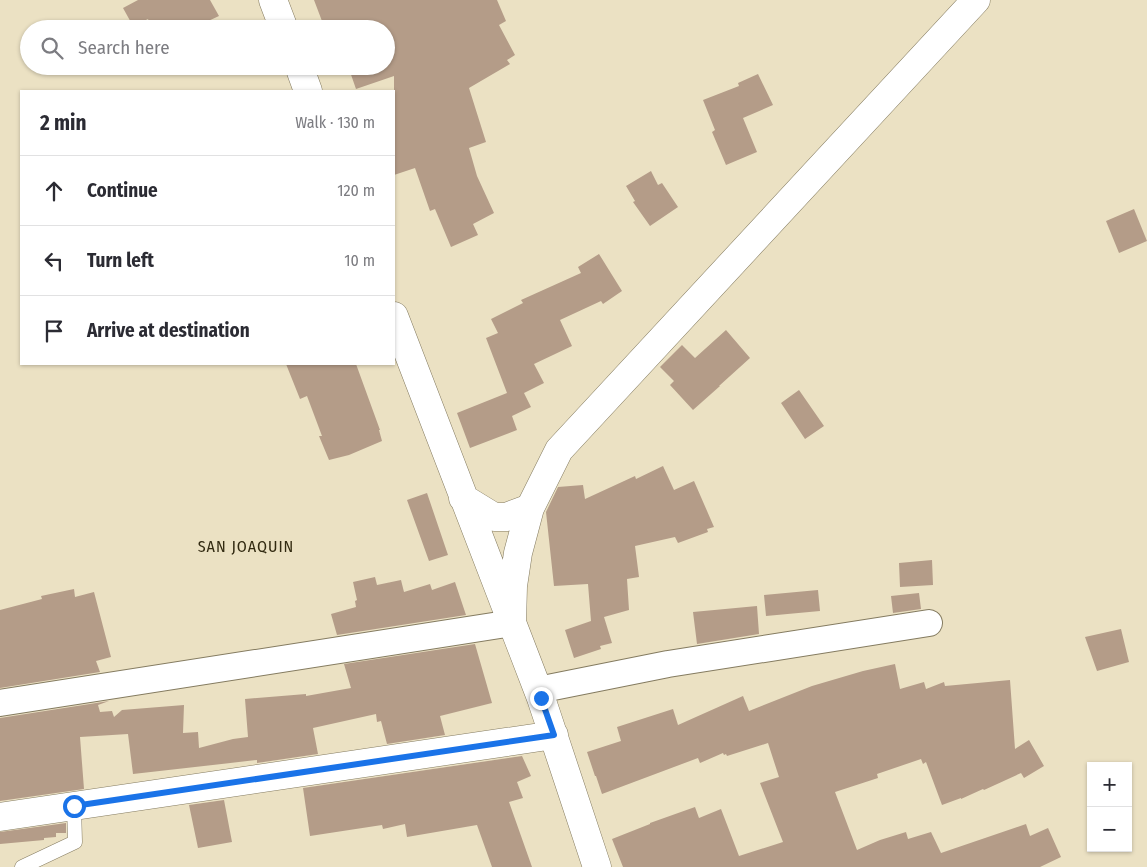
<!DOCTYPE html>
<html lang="en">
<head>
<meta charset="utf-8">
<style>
  body { margin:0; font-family:"Fira Sans Condensed",sans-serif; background:#f2f2f3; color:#2b2b33 }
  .controls { position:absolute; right:15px; bottom:15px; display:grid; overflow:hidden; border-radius:0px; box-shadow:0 1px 4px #0004 }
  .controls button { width:45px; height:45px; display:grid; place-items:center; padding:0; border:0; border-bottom:1px solid #e1e1e2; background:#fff; color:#2b2b33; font:25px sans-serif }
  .stop { position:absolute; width:15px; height:15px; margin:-11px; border:4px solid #1a73e8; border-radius:50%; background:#fff }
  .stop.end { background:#1a73e8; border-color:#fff; box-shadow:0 1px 5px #0008 }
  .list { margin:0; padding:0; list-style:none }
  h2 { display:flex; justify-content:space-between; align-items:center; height:65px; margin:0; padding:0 20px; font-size:21px }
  h2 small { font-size:16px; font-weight:400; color:#7c7c81 }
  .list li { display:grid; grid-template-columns:32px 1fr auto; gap:15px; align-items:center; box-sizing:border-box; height:70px; padding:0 20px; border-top:1px solid #e1e1e2 }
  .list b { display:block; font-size:19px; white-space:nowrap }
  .list em { font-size:16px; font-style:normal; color:#7c7c81 }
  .icon { flex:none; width:28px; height:28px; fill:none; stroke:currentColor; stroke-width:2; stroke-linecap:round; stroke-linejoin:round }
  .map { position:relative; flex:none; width:1147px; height:867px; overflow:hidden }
  .search { position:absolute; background:#fff; box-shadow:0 1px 4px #0004; left:20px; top:20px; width:375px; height:55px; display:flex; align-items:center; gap:12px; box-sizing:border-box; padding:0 18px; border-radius:28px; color:#7c7c81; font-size:19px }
  .panel { position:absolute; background:#fff; box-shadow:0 1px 4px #0004; left:20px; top:90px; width:375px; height:275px; border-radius:0px }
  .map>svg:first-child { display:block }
  .building { fill:#b49c88 }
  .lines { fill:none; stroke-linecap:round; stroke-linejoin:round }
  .service-casing { stroke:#847b60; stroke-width:15 }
  .minor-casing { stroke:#847b60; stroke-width:28 }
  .tertiary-casing { stroke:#847b60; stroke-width:29 }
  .service { stroke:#fff; stroke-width:14 }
  .minor { stroke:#fff; stroke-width:26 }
  .tertiary { stroke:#fff; stroke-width:28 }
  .route { stroke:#1a73e8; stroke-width:6 }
  .labels { text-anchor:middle; stroke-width:4; stroke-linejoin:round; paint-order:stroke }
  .quarter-label { font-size:16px; letter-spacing:1px; fill:#322a11; stroke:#ebe1c3 }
</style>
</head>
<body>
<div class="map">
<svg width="1147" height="867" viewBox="0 0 1147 867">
  <rect width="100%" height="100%" fill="#ebe1c3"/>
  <path class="building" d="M 138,0 L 210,0 L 219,16 L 191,29 L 152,29 L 148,19 L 133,26 L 123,8 Z
    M 314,0 L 497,0 L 506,21 L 499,25 L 515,55 L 507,60 L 510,64 L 469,88 L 486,142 L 469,148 L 477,176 L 494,213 L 473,224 L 478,235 L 451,247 L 435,209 L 430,211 L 415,168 L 394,175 L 394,76 L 356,89 L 348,66 L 386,66 L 386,29 L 325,29 Z
    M 758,74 L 773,105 L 743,118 L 757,152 L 726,165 L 712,132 L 715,130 L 703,100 L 739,86 L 738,83 Z
    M 651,171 L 658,185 L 662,183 L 678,207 L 650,226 L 633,202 L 635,201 L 626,186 Z
    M 1134,209 L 1147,241 L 1119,253 L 1106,221 Z
    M 599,254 L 622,291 L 603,304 L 601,301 L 560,320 L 572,346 L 534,364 L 544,383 L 524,393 L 531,407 L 512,416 L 517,430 L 470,448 L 457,413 L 507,393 L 486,338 L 498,333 L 491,319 L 523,303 L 521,300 L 581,273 L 578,267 Z
    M 726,330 L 750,358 L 719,386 L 720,386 L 693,410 L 670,385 L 674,381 L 660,367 L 682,345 L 695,358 Z
    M 286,364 L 356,364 L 380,430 L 379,430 L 382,441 L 349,455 L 329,460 L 319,436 L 322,436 L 307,396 L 300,399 Z
    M 799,390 L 824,426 L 805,439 L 781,403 Z
    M 663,466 L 674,490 L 694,481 L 714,527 L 707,529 L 708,532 L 678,543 L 675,537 L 635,546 L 639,577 L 627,579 L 629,610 L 604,617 L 612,643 L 600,646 L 601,649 L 574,658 L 565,630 L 591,621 L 588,584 L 554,586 L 546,512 L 558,487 L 583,485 L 585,499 L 635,476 L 636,479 Z
    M 427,493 L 448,555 L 429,561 L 407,500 Z
    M 932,560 L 933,585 L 900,587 L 899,563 Z
    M 375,577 L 377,585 L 401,580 L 404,592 L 430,584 L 432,590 L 455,582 L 466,615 L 337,635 L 331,614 L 356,607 L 355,601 L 357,600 L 353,582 Z
    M 74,589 L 75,597 L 94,592 L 111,657 L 96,661 L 100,672 L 0,688 L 0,610 L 42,599 L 41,596 Z
    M 818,590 L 820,611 L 766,616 L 764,595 Z
    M 919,593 L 921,609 L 893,613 L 891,596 Z
    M 757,606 L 759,634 L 697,644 L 693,612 Z
    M 1121,629 L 1129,662 L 1097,671 L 1085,637 Z
    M 475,644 L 492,703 L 440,716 L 445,735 L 387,744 L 381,721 L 377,722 L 376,714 L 313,728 L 318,754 L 257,763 L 257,760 L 133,774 L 128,734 L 80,737 L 84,789 L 0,801 L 0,718 L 109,701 L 98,705 L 100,712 L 112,711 L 114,717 L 122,710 L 184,705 L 183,733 L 198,732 L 199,748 L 233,739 L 248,737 L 245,699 L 306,694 L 306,696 L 351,688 L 344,664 Z
    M 895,664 L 900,689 L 924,682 L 926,689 L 944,682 L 945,686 L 1010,680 L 1015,749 L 1029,740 L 1044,766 L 1024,778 L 1021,773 L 984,790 L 983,789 L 961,799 L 961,798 L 942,805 L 926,762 L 923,764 L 921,759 L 877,774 L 878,778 L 835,792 L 857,850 L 880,840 L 906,832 L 908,839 L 931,832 L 941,853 L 1026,824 L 1030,836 L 1048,828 L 1061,857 L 1040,867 L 623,867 L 612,839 L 650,824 L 650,823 L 695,807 L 699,818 L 721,809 L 739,856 L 783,842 L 760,783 L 779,777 L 768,743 L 727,756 L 726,754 L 724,755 L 723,753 L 700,763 L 698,758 L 602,794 L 596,776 L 595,776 L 587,752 L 621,741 L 617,727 L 673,709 L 678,725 L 743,696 L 749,711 L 812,686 L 863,671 Z
    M 522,756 L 531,776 L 517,782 L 523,798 L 509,802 L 532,867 L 492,867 L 477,825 L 407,837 L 405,824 L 383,829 L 382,825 L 310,836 L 303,788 Z
    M 224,800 L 232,842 L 198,848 L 189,805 Z
    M 66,823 L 66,833 L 56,833 L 56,837 L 44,838 L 44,840 L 0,844 L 0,832 Z"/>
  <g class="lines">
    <defs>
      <path id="service" d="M 22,867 L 75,842 L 74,806"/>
      <path id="minor" d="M 538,690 L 668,664 L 929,623
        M 0,703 L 512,623"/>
      <path id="tertiary" d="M 273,0 L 284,29
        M 299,66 L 308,91
        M 394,316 L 541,698 L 597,867
        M 463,498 L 494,517 L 506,517 L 530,508
        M 512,623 L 513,586 L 518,553 L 530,508 L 559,450 L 976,0
        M 0,817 L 554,735"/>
    </defs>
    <use href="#service" class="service-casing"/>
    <use href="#minor" class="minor-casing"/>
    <use href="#tertiary" class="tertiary-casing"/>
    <use href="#service" class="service"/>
    <use href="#minor" class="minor"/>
    <use href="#tertiary" class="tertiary"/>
  </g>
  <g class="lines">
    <path class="route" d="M 74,806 L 554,735 L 541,698"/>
  </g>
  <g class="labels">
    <g class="quarter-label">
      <text x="246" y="552">SAN JOAQUIN</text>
    </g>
  </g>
</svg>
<div class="controls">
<button>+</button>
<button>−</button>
</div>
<div class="stop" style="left:74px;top:806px"></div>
<div class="stop end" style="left:541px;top:698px"></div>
<div class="search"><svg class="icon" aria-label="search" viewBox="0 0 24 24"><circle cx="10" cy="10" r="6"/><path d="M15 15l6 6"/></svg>Search here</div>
<section class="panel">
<h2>2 min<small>Walk · 130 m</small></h2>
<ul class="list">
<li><svg class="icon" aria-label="ahead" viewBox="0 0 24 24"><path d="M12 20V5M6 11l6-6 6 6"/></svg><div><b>Continue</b></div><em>120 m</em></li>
<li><svg class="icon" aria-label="left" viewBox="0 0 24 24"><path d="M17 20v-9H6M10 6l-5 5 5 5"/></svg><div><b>Turn left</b></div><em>10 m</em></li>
<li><svg class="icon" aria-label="arrive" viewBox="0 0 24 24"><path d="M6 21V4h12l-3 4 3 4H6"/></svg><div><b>Arrive at destination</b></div></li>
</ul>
</section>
</div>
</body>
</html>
